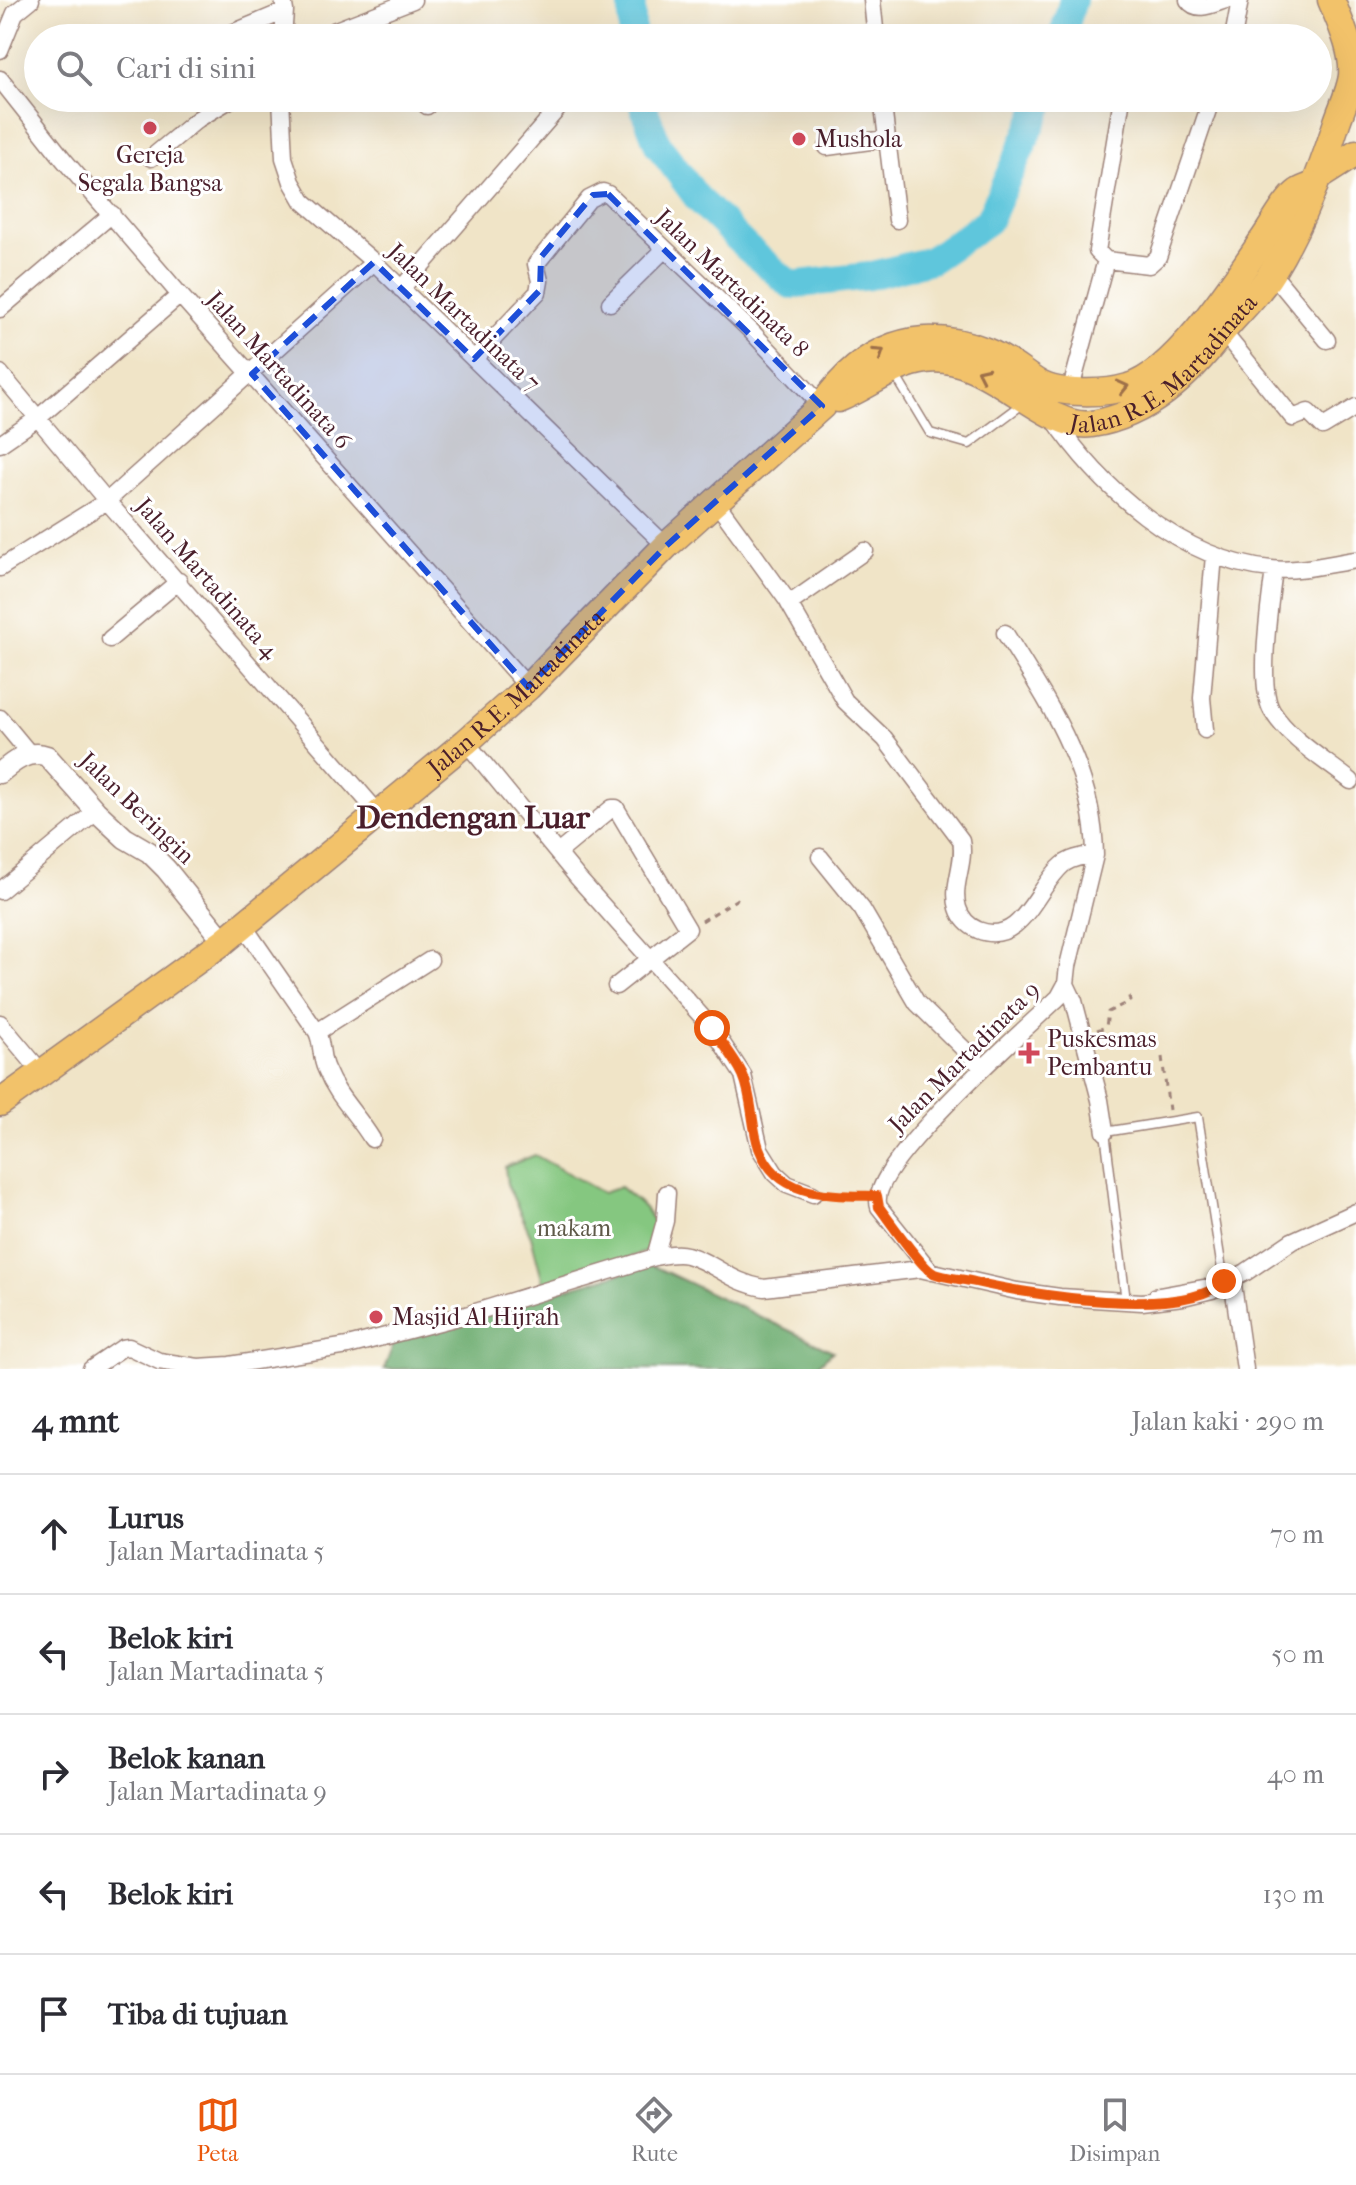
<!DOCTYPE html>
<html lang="id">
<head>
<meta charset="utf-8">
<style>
  body { margin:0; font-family:"IM FELL French Canon",serif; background:#f2f2f3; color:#2b2b33 }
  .stop { position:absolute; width:24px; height:24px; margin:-18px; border:6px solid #ea580c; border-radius:50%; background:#fff }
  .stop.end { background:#ea580c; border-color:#fff; box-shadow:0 2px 8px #0008 }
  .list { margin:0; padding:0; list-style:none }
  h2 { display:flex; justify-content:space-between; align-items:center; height:104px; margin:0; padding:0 32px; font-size:34px }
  h2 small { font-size:26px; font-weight:400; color:#7c7c81 }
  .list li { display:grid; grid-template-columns:52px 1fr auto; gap:24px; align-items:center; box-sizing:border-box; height:120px; padding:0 32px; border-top:2px solid #e1e1e2 }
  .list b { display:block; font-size:30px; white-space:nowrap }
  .list p { margin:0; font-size:26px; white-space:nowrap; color:#7c7c81 }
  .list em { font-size:26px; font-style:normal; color:#7c7c81 }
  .icon { flex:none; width:44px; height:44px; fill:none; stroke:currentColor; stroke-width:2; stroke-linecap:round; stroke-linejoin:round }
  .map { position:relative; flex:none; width:1356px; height:1369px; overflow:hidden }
  .search { position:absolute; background:#fff; box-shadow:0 8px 32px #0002; left:24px; right:24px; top:24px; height:88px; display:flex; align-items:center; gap:20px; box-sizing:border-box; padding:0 28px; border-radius:44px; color:#7c7c81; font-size:30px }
  .sheet { height:704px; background:#fff }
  nav { display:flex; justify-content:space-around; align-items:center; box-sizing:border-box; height:112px; border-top:2px solid #e1e1e2; background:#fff; font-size:22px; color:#7c7c81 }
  nav a { display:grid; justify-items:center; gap:4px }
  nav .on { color:#ea580c }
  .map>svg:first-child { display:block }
  .green { fill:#85c780; stroke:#687356; stroke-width:2 }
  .forest { fill:#6cac6e; stroke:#5b664c; stroke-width:2 }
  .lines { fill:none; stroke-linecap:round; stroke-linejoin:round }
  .river { stroke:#5fc6dc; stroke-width:28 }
  .service-casing { stroke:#9d8279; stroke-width:11 }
  .minor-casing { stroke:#9d8279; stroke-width:19 }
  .tertiary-casing { stroke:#9d8279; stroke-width:23 }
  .trunk-casing { stroke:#9d8279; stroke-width:29 }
  .path { stroke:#9d8279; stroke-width:3; stroke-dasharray:6 6; stroke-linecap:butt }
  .service { stroke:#fff; stroke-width:8 }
  .minor { stroke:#fff; stroke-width:16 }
  .tertiary { stroke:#fff; stroke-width:20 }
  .trunk { stroke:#f2c26a; stroke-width:26 }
  .oneway { stroke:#9e704a }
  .route { stroke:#ea580c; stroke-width:10 }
  .marked { fill:#1d4ed8; fill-opacity:0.2; stroke:#1d4ed8; stroke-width:6; stroke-dasharray:16 10; stroke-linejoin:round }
  .poi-dot { fill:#d1495b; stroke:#fff; stroke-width:3 }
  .labels { text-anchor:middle; stroke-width:6; stroke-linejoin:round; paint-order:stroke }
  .poi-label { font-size:24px; fill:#4a1f2b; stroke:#fff; text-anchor:start }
  .street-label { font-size:24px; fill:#4a1f2b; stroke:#fff }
  .park-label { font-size:24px; fill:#5f5a49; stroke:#fff }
  .district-label { font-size:32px; font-weight:bold; fill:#4a1f2b; stroke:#fff }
</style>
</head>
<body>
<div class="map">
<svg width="1356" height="1369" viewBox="0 0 1356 1369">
  <rect width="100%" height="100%" fill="#fff"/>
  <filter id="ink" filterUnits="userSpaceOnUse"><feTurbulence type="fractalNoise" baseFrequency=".0125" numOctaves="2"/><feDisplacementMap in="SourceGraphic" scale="16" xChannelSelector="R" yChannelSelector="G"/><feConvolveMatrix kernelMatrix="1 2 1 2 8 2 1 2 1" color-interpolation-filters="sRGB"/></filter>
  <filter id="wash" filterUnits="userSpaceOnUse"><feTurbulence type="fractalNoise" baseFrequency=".006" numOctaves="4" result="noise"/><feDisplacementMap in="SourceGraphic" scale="32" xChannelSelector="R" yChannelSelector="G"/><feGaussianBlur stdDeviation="1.8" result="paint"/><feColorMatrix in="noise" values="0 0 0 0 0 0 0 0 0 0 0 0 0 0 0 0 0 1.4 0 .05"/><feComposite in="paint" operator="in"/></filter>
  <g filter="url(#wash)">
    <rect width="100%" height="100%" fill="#f0e4c7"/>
    <path class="green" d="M 535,1155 L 603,1193 L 620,1187 L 645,1208 L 657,1228 L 646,1252 L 544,1286 L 531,1236 L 507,1184 L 505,1167 Z"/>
    <path class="forest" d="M 651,1265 L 833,1351 L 814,1369 L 384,1369 L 397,1335 Z"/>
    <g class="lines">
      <path class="river" d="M 632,38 L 632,0
        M 1062,38 L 1073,0
        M 640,98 L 658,145 L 698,199 L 746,247 L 791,285 L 869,276 L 931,260 L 988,221 L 1044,98"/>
    </g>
  </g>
  <g filter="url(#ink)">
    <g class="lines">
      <defs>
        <path id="service" d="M 894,373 L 930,433 L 969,444 L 1024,403
          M 1154,1293 L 1204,1284
          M 1126,1301 L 1105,1132 L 1198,1117 L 1224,1282"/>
        <path id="minor" d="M 872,0 L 876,38
          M 1188,0 C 1197,13 1213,4 1226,0
          M 367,20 L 378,38
          M 220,38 L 285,11
          M 283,38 L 285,11 L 283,0
          M 315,38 L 413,0
          M 1233,38 L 1240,0
          M 0,50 L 15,13 L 31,0
          M 0,79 L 64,160 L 180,295 L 528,687
          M 281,98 L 284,158 L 292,182 L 303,201 L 374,262 L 666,546
          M 419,98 L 427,106
          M 882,98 L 897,220
          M 1122,98 L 1097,251 L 1106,260 L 1149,265 L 1158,257 L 1212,98
          M 827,147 L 885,139
          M 151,158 L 198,119 L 233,98
          M 1272,273 L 1327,340
          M 401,289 L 567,98
          M 610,303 L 664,250
          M 0,309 L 112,214
          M 1223,332 L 1293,418 L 1308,412 L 1323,427 L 1356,407
          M 474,359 L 538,292 L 540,281 L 536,264 L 589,199 L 603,192 L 608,194 L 751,331 L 822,406
          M 0,373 L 107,501 L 379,814
          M 1070,392 L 1106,260
          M 1051,415 C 1100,488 1180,560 1271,569 C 1298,572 1329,564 1356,560
          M 0,444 L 38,418 L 180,295
          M 716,502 L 787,600 L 845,701 L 885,739 L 961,840 C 966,864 951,885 958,908 C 961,918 969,926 978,930 C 1023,948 1037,884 1065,863 C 1074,857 1085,856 1095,855 L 1068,966 L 1066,984 L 1059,997 C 1028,1027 864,1169 879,1207 L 931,1272
          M 0,568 L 107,501 L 374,262
          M 1274,570 C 1270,600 1257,687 1272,711 C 1290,740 1325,760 1351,781
          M 789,604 L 865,551
          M 1005,633 C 1049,704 1094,769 1095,855
          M 110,639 L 179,581
          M 0,718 L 29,753
          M 1205,730 L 1202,698 L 1214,555
          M 466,742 L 578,878 L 712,1028 L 743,1075 L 760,1149 L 775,1173 L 787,1184 L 813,1194
          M 558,853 L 612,808 L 616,808 L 688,929 L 616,986
          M 820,857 L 862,909 L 917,1003 L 983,1068
          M 0,891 L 96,811
          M 243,925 L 317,1032 C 323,1045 320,1057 326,1069 C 337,1097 357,1114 372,1139
          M 1066,984 L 1074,1001 L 1100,1100 L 1105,1132
          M 0,1023 L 42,1073
          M 317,1032 L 430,960
          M 655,1257 L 665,1221 L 667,1193
          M 1232,1278 L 1245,1369
          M 91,1369 L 122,1348 L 129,1347 L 159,1361 L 198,1367 L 230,1365 L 348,1346 L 466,1315 L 655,1257 C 665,1255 677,1252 687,1255 C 716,1263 729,1282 764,1288 L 920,1269 L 1017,1291 L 1060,1297 L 1142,1302 L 1183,1297 L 1212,1290 L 1246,1272 L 1292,1241 L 1356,1212"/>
        <path id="tertiary" d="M 0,773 C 14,761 29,749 47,756 L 96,811 L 125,838 L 149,852 L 166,869 L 224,941"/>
        <g id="trunk">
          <path d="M 1320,176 L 1356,153"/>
          <path id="s1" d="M 838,399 C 868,387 894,364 926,360 C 986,351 1045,432 1092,424 C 1148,415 1189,376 1222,332 C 1238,312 1259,294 1272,272 C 1301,225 1321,173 1337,122 C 1342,107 1350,91 1352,76 C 1354,51 1340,22 1331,0"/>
          <path id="s2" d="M 0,1103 L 224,941 L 466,742 L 528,687 L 666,546 L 822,406 C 863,347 917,324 986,351 C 1005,358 1021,372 1038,383 C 1059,395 1105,394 1128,387 C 1175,374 1234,282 1262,241 C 1271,229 1286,200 1298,192 C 1302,189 1309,187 1315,185"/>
        </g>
      </defs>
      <use href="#service" class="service-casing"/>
      <use href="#minor" class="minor-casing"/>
      <use href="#tertiary" class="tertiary-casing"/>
      <use href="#trunk" class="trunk-casing"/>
      <path class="path" d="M 702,921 L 742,896
        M 1097,1030 L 1106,1027 L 1108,1012 L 1130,1001 L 1128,993
        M 1162,1057 L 1169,1110
        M 829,1194 L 865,1196"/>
      <use href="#service" class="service"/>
      <use href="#minor" class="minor"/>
      <use href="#tertiary" class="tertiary"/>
      <use href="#trunk" class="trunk"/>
    </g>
    <defs><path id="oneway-chevron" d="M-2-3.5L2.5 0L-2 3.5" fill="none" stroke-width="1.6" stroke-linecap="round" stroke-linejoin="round" transform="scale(2)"/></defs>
    <g class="oneway">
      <use href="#oneway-chevron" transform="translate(879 353) rotate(-33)"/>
      <use href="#oneway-chevron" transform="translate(982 373) rotate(-155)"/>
      <use href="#oneway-chevron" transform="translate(1123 387) rotate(-13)"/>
    </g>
  </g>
  <g class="lines" filter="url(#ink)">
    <path class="route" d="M 712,1028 C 722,1043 735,1058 743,1075 C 753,1098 751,1125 759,1148 C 778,1199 832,1195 877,1196 L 879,1207 C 889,1220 922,1268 933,1273 C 945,1278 962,1279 975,1282 C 1027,1294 1184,1321 1224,1281"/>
  </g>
  <path class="marked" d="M 608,194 L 822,406 L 666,546 L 528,687 L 252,374 L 374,262 L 474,359 L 540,290 L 541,257 L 593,195 Z"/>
  <g class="poi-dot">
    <circle cx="150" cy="128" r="8"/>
    <circle cx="799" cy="139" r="8"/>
    <path d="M1025 1041h8v8h8v8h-8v8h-8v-8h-8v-8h8z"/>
    <circle cx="376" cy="1317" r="8"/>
  </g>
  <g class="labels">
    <g class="poi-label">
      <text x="815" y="147">Mushola</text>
      <text x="150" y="163" text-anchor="middle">Gereja<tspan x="150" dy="28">Segala Bangsa</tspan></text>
      <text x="1047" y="1047">Puskesmas<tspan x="1047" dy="28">Pembantu</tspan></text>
      <text x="392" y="1325">Masjid Al Hijrah</text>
    </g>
    <g class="street-label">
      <text transform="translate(732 283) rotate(44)" y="8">Jalan Martadinata 8</text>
      <text transform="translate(464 317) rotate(44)" y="8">Jalan Martadinata 7</text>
      <text dy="8" stroke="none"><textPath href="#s1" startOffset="372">Jalan R.E. Martadinata</textPath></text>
      <text transform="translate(279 370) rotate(48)" y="8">Jalan Martadinata 6</text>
      <text transform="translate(207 578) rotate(49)" y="8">Jalan Martadinata 4</text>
      <text dy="8" stroke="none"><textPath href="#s2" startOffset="660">Jalan R.E. Martadinata</textPath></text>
      <text transform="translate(137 808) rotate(44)" y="8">Jalan Beringin</text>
      <text transform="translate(964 1057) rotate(-45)" y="8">Jalan Martadinata 9</text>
    </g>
    <g class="park-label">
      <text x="574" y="1236">makam</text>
    </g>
    <g class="district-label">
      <text x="473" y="828">Dendengan Luar</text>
    </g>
  </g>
</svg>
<div class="stop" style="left:712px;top:1028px"></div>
<div class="stop end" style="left:1224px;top:1281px"></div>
<div class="search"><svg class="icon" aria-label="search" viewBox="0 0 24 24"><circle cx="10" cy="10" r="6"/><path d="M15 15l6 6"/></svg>Cari di sini</div>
</div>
<section class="sheet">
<h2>4 mnt<small>Jalan kaki · 290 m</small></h2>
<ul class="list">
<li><svg class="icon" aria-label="ahead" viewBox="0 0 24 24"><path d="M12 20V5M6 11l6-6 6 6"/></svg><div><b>Lurus</b><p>Jalan Martadinata 5</p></div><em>70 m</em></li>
<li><svg class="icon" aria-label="left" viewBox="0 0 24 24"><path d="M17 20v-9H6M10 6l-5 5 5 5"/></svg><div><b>Belok kiri</b><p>Jalan Martadinata 5</p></div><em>50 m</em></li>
<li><svg class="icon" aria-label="right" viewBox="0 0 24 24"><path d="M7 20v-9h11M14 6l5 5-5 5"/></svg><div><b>Belok kanan</b><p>Jalan Martadinata 9</p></div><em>40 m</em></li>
<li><svg class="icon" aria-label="left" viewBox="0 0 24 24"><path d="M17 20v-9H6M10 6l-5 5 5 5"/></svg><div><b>Belok kiri</b></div><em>130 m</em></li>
<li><svg class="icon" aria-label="arrive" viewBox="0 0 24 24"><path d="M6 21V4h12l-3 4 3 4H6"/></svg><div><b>Tiba di tujuan</b></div></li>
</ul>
</section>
<nav>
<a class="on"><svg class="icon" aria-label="map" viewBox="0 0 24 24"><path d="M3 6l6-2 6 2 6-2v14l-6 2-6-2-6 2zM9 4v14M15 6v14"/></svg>Peta</a>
<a><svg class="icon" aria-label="directions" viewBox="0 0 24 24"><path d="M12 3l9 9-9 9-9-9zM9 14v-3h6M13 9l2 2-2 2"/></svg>Rute</a>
<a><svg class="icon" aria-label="saved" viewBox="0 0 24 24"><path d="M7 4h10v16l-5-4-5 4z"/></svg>Disimpan</a>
</nav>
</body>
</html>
